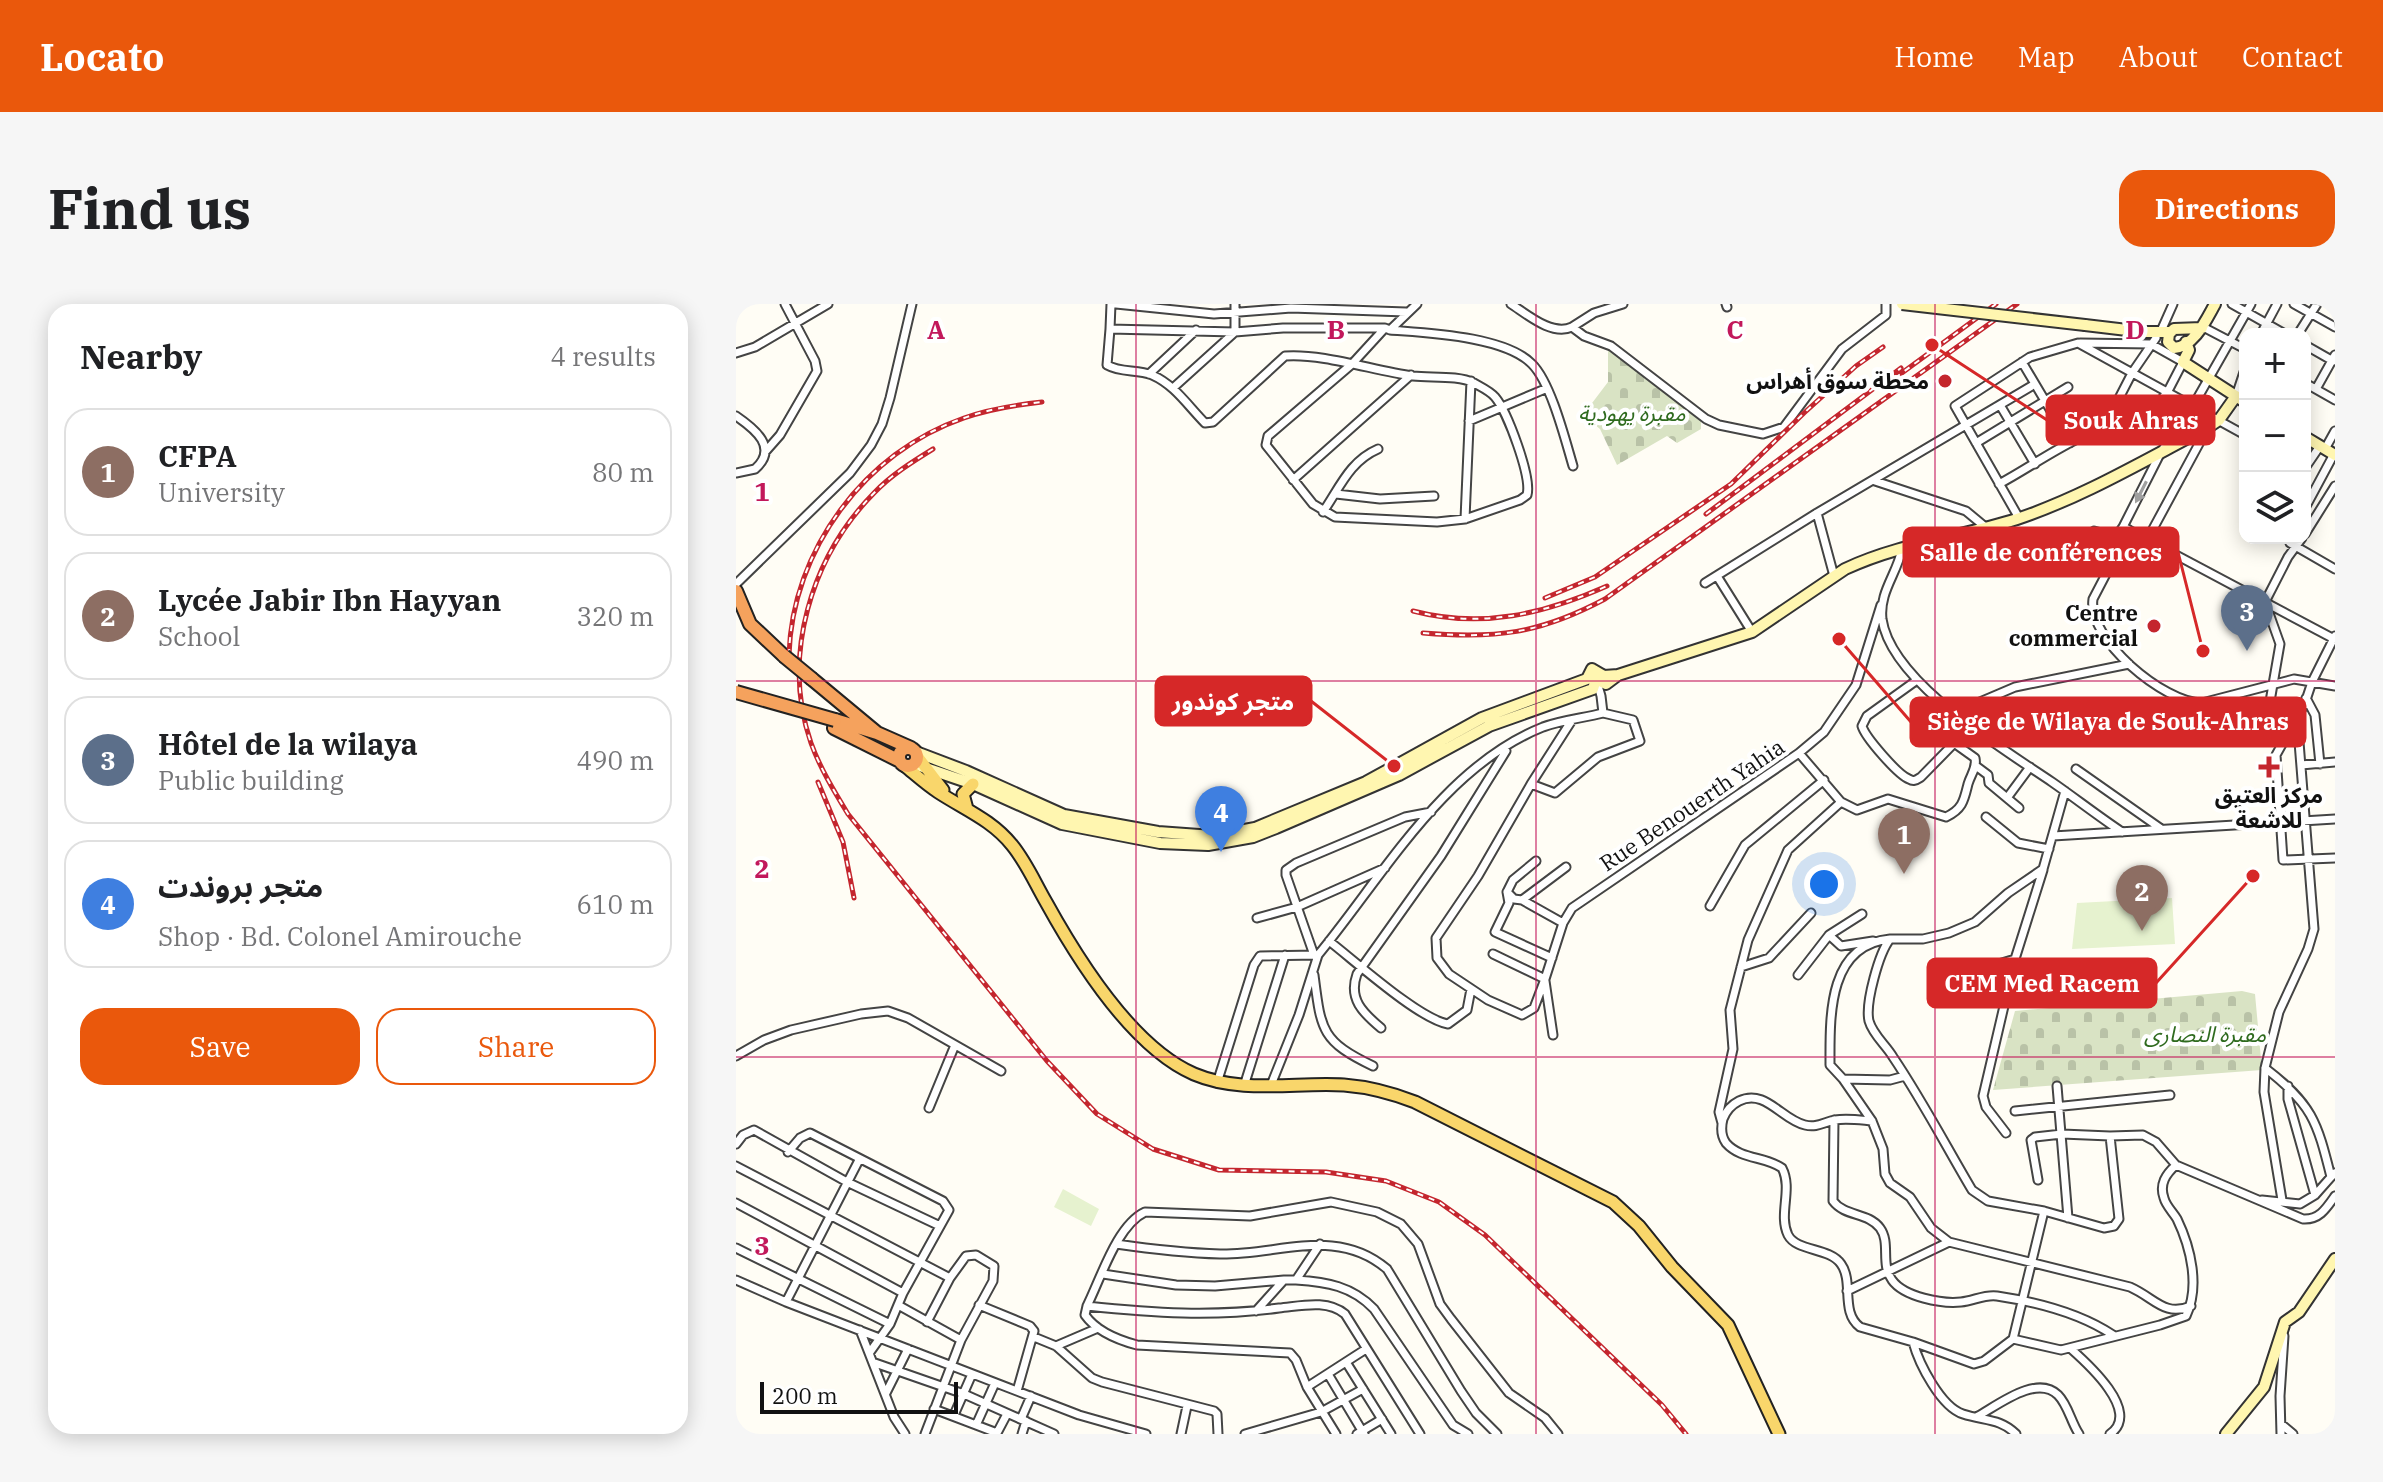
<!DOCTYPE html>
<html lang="en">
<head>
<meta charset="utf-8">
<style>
  body { margin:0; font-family:"IBM Plex Serif","Noto Sans Arabic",serif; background:#f6f6f6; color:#202124 }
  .controls { position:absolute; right:24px; top:24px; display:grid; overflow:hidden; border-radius:16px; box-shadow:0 4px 20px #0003 }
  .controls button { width:72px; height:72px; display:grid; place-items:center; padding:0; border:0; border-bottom:2px solid #e0e0e0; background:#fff; color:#202124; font:40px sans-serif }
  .scale { position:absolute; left:24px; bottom:20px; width:198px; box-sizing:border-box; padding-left:8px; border:4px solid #111; border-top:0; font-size:22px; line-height:28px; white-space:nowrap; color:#111; -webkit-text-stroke:6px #fff; paint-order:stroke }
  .you { position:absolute; left:1088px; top:580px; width:28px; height:28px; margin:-20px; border:6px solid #fff; border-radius:50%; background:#1a73e8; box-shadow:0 0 0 12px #1a73e833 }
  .badge { display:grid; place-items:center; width:52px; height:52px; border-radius:50%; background:#ea580c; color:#fff; font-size:26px; font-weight:700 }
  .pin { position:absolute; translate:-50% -66px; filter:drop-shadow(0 2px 4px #0008) }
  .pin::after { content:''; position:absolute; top:42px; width:28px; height:24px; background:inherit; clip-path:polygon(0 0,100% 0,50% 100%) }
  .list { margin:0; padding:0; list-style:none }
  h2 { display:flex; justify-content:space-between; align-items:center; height:104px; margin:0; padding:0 32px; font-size:34px }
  h2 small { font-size:26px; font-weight:400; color:#757577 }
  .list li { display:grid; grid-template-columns:52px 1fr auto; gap:24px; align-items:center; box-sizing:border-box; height:128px; margin:0 16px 16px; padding:0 16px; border:2px solid #e0e0e0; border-radius:24px }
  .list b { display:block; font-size:30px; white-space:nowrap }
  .list p { margin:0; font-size:26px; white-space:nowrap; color:#757577 }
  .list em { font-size:26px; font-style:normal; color:#757577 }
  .actions { display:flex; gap:16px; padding:24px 32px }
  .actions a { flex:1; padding:18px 0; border:2px solid #ea580c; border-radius:24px; text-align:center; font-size:28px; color:#ea580c }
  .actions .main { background:#ea580c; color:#fff }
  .icon { flex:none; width:44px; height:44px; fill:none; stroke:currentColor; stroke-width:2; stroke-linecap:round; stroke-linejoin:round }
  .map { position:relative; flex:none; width:1599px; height:1130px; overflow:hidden; border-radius:24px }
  header { display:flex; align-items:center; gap:48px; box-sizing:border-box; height:112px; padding:0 40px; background:#ea580c; color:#fff }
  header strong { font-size:38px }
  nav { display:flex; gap:44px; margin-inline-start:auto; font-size:28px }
  .intro { display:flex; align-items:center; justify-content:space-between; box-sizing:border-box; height:192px; padding:0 48px }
  h1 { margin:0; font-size:56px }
  .button { padding:20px 36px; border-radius:24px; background:#ea580c; color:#fff; font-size:28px; font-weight:700 }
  main { display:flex; gap:48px; padding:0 48px }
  aside { flex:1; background:#fff; border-radius:24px; box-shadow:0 4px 20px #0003 }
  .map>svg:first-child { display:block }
  .cemetery { fill:url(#cemetery-stones) }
  .pitch { fill:#e6f2cf }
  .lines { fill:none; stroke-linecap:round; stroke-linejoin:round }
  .street-casing { stroke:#444; stroke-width:11 }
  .secondary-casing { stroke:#333; stroke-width:14 }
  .primary-casing { stroke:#222; stroke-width:15 }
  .highway-casing { stroke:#222; stroke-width:16 }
  .street { stroke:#fff; stroke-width:7 }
  .secondary { stroke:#fff6b0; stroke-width:10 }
  .primary { stroke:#f9d66b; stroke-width:11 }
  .highway { stroke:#f5a25d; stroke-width:12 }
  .rail-casing { stroke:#c4262e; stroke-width:5 }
  .rail { stroke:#fff; stroke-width:2; stroke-dasharray:6; stroke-linecap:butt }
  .secondary-bridge-casing { stroke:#333; stroke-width:14; stroke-linecap:butt }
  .highway-bridge-casing { stroke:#222; stroke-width:16; stroke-linecap:butt }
  .secondary-bridge { stroke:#fff6b0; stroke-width:10 }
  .highway-bridge { stroke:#f5a25d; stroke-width:12 }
  .oneway { fill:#a0a0a0 }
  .grid { fill:none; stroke:#c2185b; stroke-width:2; stroke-opacity:0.55 }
  .poi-dot { fill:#c4262e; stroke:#fff; stroke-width:3 }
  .labels { text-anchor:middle; stroke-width:8; stroke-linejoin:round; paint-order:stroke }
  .poi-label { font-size:22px; font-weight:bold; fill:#111; stroke:#fff; text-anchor:end }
  .park-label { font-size:22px; font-style:italic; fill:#2f6b1f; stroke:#fff }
  .street-label { font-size:22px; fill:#111; stroke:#fff }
  .grid-label { font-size:26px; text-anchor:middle; font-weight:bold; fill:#c2185b; stroke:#fff; stroke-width:8; stroke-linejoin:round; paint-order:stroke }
  .leader { fill:none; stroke:#d62828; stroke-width:3 }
  .callout-dot { fill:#d62828; stroke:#fff; stroke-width:3 }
  .callout { fill:#d62828; stroke:#d62828; stroke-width:3 }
  .callout-label { font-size:24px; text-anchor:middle; font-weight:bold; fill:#fff }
</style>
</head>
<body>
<header>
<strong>Locato</strong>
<nav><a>Home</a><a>Map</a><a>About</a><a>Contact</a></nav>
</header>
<div class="intro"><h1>Find us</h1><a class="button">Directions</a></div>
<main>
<aside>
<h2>Nearby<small>4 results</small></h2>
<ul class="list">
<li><span class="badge" style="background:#8d6e63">1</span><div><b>CFPA</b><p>University</p></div><em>80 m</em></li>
<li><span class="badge" style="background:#8d6e63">2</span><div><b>Lycée Jabir Ibn Hayyan</b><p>School</p></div><em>320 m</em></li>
<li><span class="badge" style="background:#5c6f8a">3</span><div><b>Hôtel de la wilaya</b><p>Public building</p></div><em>490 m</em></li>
<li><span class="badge" style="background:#3f7fe0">4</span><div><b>متجر بروندت</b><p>Shop · Bd. Colonel Amirouche</p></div><em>610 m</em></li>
</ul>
<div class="actions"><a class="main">Save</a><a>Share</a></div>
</aside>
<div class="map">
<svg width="1599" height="1130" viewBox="0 0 1599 1130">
  <defs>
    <pattern id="cemetery-stones" width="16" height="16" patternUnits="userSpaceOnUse" patternTransform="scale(2)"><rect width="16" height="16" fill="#d9e3c4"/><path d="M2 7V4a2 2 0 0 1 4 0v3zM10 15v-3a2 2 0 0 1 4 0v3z" fill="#b9c2a7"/></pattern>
  </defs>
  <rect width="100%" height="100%" fill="#fffdf5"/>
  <path class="cemetery" d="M 872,45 L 965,117 L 965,125 L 941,139 L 931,132 L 881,161 L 864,125 L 847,111 L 872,78 Z
    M 1506,687 L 1519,690 L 1526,766 L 1257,786 L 1279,707 Z"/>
  <path class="pitch" d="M 1436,594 L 1439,640 L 1336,645 L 1341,599 Z
    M 327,885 L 363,905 L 355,922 L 318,903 Z"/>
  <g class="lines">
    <defs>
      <path id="street" d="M 375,0 L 374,25 L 499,28 L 547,24 L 649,24
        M 380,0 L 478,10 L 555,4 L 670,8
        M 775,0 C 792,11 816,32 836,23 L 848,32 L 875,42 L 970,115 L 983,121 L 1027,130 L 1048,123 L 1106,45 L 1150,11 L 1150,0
        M 990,0 L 991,3
        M 1496,0 L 1549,30
        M 1558,0 L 1599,23
        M 836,23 L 858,9 L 887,0
        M 1467,23 L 1509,45
        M 374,25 L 371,61 C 385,69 401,65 416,71 C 439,81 452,102 469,119 L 477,118 L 549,52 C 586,49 639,67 677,72 C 696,74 722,71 738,79 C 745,83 754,87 759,93 C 771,107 796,173 791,191 L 784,196 L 729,215 L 701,218 L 599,213 L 577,200 L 530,141 L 532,132 L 616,60 L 649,24 L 654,26 L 681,0
        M 654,26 C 691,29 769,32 796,60 C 815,79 829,135 837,162
        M 1425,27 L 1437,0
        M 1525,30 L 1541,0
        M 1562,30 L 1581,0
        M 1344,39 L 1415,40 L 1447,58 L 1432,87 L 1408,118 L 1392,118
        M 1569,41 L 1597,57
        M 0,49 L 19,43 L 92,0
        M 1286,58 L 1334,139
        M 413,70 L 460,26
        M 1569,79 L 1599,96
        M 437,84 L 499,28 L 499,0
        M 1580,85 L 1599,51
        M 1500,92 L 1509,65
        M 1264,101 L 1299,160
        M 0,112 C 19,125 43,144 19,165 L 0,169
        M 733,117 L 809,85
        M 1240,139 L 1332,83
        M 1589,145 L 1599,127
        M 29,148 L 44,131 L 81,67 L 79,57 L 49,0
        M 1569,164 L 1584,142
        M 557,176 L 675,71
        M 1139,177 L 1230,207 L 1271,241 L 1285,250 L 1310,258 L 1358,227 L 1380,233 L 1387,223 L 1393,226
        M 1263,180 C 1304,158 1345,125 1392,118 L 1379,102 L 1396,69 L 1420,34
        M 600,190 L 644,195 L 698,192
        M 1569,204 L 1598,150
        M 587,208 C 604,183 614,157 642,145
        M 1081,209 L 1098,272
        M 1283,214 L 1219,102 L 1294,53 L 1342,39 L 1509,131
        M 729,215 L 735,77
        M 1387,223 L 1425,148 L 1457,102 L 1515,0
        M 1393,226 L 1357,295 C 1351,335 1428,399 1466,399 L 1558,375 L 1599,382
        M 1393,226 L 1598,335
        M 1569,230 L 1599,182
        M 1411,236 L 1471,125
        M 1554,239 L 1599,265
        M 1166,245 C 1161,270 1143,288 1146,315 C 1155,378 1266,444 1316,478 C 1339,494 1362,512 1386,528
        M 981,272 L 1016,328
        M 969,279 L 1081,209 L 1299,80
        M 0,280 L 114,169 L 135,141 L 146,120 L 154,94 L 176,0
        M 1599,332 L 1576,378 L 1569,399 L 1540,451 L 1547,556 L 1599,554
        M 1181,376 L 1131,412 L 1126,422 C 1129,433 1162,471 1173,475 C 1178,478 1180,476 1185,473 L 1235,422
        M 1570,394 L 1579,411 L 1584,460
        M 1218,409 L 1279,383 L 1393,360
        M 1528,432 L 1544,340 L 1529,298 L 1552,253 L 1566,234
        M 1063,449 L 1105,498 L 1121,506 L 1152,495 L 1210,513 C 1227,505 1228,496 1232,480 C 1235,470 1241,464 1239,454 L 1218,439
        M 1565,461 L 1599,458
        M 1240,462 L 1252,471 L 1253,479 L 1283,504
        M 1340,465 L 1424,524
        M 795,480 L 819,489 L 862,453 L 904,437 L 897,416 L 867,409
        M 1329,487 L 1307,565 L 1272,589 L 1239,618 L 1213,629 L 1187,635 L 1154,635 C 1143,649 1129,699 1133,717 C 1137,731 1150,741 1157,753 C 1186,796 1210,842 1236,886 L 1252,897 L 1308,907 L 1368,924 L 1378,922 L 1383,915 L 1374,832 L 1407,831 L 1420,838 L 1440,861 L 1567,915 C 1583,916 1590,905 1599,892
        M 1271,494 L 1294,463
        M 1250,513 L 1282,539 L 1313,545
        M 1317,532 L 1599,515
        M 771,588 L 777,576 L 800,557
        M 786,596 L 830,563
        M 974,602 L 1009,541 L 1088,476
        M 1126,610 L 1093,631 L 1105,642 L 1137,637
        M 521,614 L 561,603 L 649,564
        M 1154,635 C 1091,641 1094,714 1094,761 L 1107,775 L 1136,817 L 1147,845 L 1149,870 L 1154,879 L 1174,893 L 1195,924 L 1213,938 L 1394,983 C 1419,994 1428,1013 1455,1002
        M 593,637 C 619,657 683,715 712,720 L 731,706 L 735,685
        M 757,650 L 809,675 L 827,619 L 836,604 L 1063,449 L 1088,428 L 1120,381 L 1145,301
        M 578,651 L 550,571 L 550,566 L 560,559 L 669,513 L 695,508
        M 816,654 L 759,628 L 773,599 L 771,588 L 778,595 L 786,596 L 827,619
        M 1005,663 L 1033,654 L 1075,609
        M 1233,669 L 1279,655
        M 578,671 C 585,726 585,737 637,762
        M 1062,671 L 1093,631
        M 809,675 L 798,704 L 786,711 L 752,696 L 713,670 L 701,654 L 700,634 L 742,572 L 795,480 L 836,416
        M 809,677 L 817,731
        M 645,724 C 627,709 612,695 621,670 L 705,552 L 770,447
        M 0,752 L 28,736 L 55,726 L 125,710 L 152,707 L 172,714 L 265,767
        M 1529,764 C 1576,800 1581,817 1595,873 L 1599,869
        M 1107,775 L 1154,776 L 1169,772
        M 481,779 L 518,661 L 524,652 L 582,651 C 648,571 707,463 807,423 C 826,416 848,414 867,409 L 865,392 L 860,375
        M 535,781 L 563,711 L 582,651
        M 508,782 L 549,651
        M 1321,782 L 1332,914
        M 1552,782 L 1552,795 L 1579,891
        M 193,804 L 219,741
        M 1279,807 L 1434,791
        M 1098,816 L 1097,897 C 1109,913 1132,908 1144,924 C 1155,939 1144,960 1156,976 C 1168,993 1206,1000 1225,998 C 1237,997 1249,990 1261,992 C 1301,998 1344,1009 1377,1031
        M 1136,817 C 1124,816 1111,814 1099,816 C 1088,818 1081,824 1069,821 C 1046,816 1029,784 1003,797 C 995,801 990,807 987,815 C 985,823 985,832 990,839 C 1005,856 1029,852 1046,864 C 1057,885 1042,910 1052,931 C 1061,948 1093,943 1105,960 C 1118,978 1104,1008 1124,1023 L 1177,1038 L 1238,1060 L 1248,1057 L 1277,1035 L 1325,1046 L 1424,1021 L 1450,1012 C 1464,983 1455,944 1441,915 C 1437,908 1430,902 1428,894 C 1423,880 1430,870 1440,861
        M 986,819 L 983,808 L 997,745 L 994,706 L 1012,636 L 1052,546 L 1105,498
        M 1270,829 L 1250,803 L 1247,792 L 1279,655 L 1307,566
        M 0,840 L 7,831 L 18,826 L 111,878 L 204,922
        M 52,848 L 64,834 L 74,829 L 207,897 L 213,906 L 167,989 L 154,1020 L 134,1048
        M 0,862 L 214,974
        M 1302,876 L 1295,836 L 1299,833 L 1326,830 L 1374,832
        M 1526,896 L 1564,900 L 1579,891 L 1595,873
        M 1546,896 L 1528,788 L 1529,764 L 1543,708 L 1572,645 L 1578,625 L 1561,413
        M 0,899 L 167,989
        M 380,940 C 415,945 449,949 484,950 C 543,951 601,922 651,965 L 725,1087 L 740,1109 L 761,1130
        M 0,944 L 154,1020
        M 367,970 L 440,981 L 479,982 L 548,976
        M 0,976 L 50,998 L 343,1111 L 410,1130
        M 560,976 C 591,978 616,982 638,1005 L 717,1121 L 732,1130
        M 1111,987 L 1213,938
        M 50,998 L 123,856
        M 162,1001 L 225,1036
        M 243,1001 L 294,1022 L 298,1027 L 281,1087
        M 351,1002 C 417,1009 477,1013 543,1004 C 565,1002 591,995 609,1010 L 684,1130
        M 520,1007 L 548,976 L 560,976 L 584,940
        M 124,1026 L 158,1113 L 169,1130
        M 298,1033 L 320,1042 L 356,1074 L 366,1078 L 478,1107 L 481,1110 L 482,1130
        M 1277,1035 L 1308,907
        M 1177,1038 C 1183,1060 1205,1103 1227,1110 C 1248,1117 1264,1114 1280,1130
        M 320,1042 L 362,1024
        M 1334,1044 C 1351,1059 1406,1108 1374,1130
        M 610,1058 L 655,1130
        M 139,1059 L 228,1090 L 318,1130
        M 592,1070 L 628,1130
        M 571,1083 L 630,1045
        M 150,1089 L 172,1045
        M 198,1105 L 261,1129 L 271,1110
        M 218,1111 L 236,1070
        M 1242,1112 C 1262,1101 1301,1070 1322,1091 C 1332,1101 1335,1118 1343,1130
        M 285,1115 L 295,1092
        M 241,1119 L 259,1079
        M 1545,1120 L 1557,1130
        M 189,1130 L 225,1036 L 257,977 L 258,962 L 240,951 L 230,952 L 214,974 L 191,1018
        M 286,1130 L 290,1117
        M 445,1130 L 451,1102
        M 509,1130 L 585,1108 L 627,1085
        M 600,1130 L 571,1083 L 560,1056 L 554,1049 L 401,1041 C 382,1036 361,1028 349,1011 L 351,1002 C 365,974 381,921 409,908 L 514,912 L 595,898 L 641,908 L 665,920 L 682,940 L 704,1000 L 715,1015 L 773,1089 L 809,1114 L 822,1130
        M 621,1130 L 646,1115
        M 1545,1130 L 1544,1092 L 1548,1032"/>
      <path id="secondary" d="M 1349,21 L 1408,28 L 1434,28
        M 1466,24 L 1438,25 L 1433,30 L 1432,38 L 1438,44 C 1458,43 1470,16 1479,0
        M 1450,38 L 1453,46 L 1447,58 L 1509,98
        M 1569,133 L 1599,151
        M 180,448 L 230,467 L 328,511 L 422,528 L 477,532 L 519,524 L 630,478 L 746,414 L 851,375 L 856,365 L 868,372 L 882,371 L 1016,328 L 1109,265 C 1164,239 1225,233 1281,215 C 1347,193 1409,156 1471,124 L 1483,116 L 1500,92
        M 178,460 L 237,480 L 326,520 L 424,539 L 472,541 L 517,533 L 540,524 L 663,471 L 753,422 L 857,385 L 860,375 L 870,380 L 882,371
        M 1490,1130 L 1528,1083 L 1549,1018 L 1563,1008 L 1599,955"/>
      <path id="primary" d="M 181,452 L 207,486
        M 169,462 C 180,471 191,481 202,488 C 228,505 256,516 276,541 C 290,558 299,579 310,598 C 342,656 396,743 458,770 C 505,790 559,778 608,781 C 633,783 656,789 679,798 L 877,898 L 903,922 L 936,963 L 992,1021 L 1043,1130
        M 231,505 L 227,490 L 237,480"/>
      <path id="highway" d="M 0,287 L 14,320 L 48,352
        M 76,375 L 141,429
        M 99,416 L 141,429 L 175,444
        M 98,424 L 164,457
        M163 453a9 9 0 1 1 18 0a9 9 0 1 1-18 0Z"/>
    </defs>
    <use href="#street" class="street-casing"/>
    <use href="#secondary" class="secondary-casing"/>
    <use href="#primary" class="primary-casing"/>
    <use href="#highway" class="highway-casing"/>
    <use href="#street" class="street"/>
    <use href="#secondary" class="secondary"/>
    <use href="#primary" class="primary"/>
    <use href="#highway" class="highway"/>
    <defs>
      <path id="rail" d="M 1159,74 L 1260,0
        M 197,145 C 176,158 155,171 138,189 C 75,253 45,352 75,439 C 84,464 98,487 112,510 L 311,757 L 361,810 L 417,845 L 483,866 L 590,868 L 650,877 L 703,898 L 749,931 L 926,1101 L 950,1130
        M 970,210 L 1165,64
        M 809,294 L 859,273 L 995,180 L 1068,109 L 1120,62 L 1147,43
        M 677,307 C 746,325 808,310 871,282
        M 687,329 C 760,335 803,330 869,295 L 1281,0
        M 53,351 C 56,246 129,148 228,114 C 253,105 279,101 306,98
        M 82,478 L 107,538 L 118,594"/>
    </defs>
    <use href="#rail" class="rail-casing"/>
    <use href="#rail" class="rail"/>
    <defs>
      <path id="secondary-bridge" d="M 1166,0 L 1349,21"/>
      <path id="highway-bridge" d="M 48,352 L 76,375
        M 0,388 L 99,416"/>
    </defs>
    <use href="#secondary-bridge" class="secondary-bridge-casing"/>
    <use href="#highway-bridge" class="highway-bridge-casing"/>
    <use href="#secondary-bridge" class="secondary-bridge"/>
    <use href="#highway-bridge" class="highway-bridge"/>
  </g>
  <defs><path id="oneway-solid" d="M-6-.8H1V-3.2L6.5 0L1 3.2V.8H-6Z" transform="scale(2)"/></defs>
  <use class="oneway" href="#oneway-solid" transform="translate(1405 188) rotate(117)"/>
  <path class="grid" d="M 400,0 L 400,1130M 800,0 L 800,1130M 1199,0 L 1199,1130M 0,377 L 1599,377M 0,753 L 1599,753"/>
  <g class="poi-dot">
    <circle cx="1209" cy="77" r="8"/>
    <circle cx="1418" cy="322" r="8"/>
    <path d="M1529 451h8v8h8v8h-8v8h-8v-8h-8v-8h8z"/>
  </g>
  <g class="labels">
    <g class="poi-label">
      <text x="1193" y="85">محطة سوق أهراس</text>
      <text x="1402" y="317">Centre<tspan x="1402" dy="25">commercial</tspan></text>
      <text x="1533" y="499" text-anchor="middle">مركز العتيق<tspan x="1533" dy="25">للاشعة</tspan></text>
    </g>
    <g class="park-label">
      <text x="896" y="117">مقبرة يهودية</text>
      <text x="1469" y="738">مقبرة النصارى</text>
    </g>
    <g class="street-label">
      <text transform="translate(956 501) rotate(-34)" y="8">Rue Benouerth Yahia</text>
    </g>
  </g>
  <g class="grid-label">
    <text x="200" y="35">A</text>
    <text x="600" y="35">B</text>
    <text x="999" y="35">C</text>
    <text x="1399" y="35">D</text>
    <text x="26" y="197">1</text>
    <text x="26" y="574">2</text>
    <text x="26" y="951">3</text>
  </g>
  <path class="leader" d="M1196 41L1311 116M1467 347L1442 248M658 462L575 397M1103 335L1175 418M1517 572L1420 679"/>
  <g class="callout-dot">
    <circle cx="1196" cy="41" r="8"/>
    <circle cx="1467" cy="347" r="8"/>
    <circle cx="658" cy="462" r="8"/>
    <circle cx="1103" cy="335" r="8"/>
    <circle cx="1517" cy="572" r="8"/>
  </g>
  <g class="callout">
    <rect x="1311" y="92" width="167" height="48" rx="8"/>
    <rect x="1168" y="224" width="274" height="48" rx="8"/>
    <rect x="420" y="373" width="155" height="48" rx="8"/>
    <rect x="1175" y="394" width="394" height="48" rx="8"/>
    <rect x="1192" y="655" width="228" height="48" rx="8"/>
  </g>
  <g class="callout-label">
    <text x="1395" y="125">Souk Ahras</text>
    <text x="1305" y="257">Salle de conférences</text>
    <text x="497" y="406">متجر كوندور</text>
    <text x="1372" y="426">Siège de Wilaya de Souk-Ahras</text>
    <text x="1306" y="688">CEM Med Racem</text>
  </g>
</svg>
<div class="controls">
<button>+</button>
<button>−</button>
<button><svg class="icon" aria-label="layers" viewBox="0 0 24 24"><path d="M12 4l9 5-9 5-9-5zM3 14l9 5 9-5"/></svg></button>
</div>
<div class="scale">200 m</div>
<div class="you"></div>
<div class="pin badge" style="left:1168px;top:570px;background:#8d6e63">1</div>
<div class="pin badge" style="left:1406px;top:627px;background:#8d6e63">2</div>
<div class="pin badge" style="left:1511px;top:347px;background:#5c6f8a">3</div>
<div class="pin badge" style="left:485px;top:548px;background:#3f7fe0">4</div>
</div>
</main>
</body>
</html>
